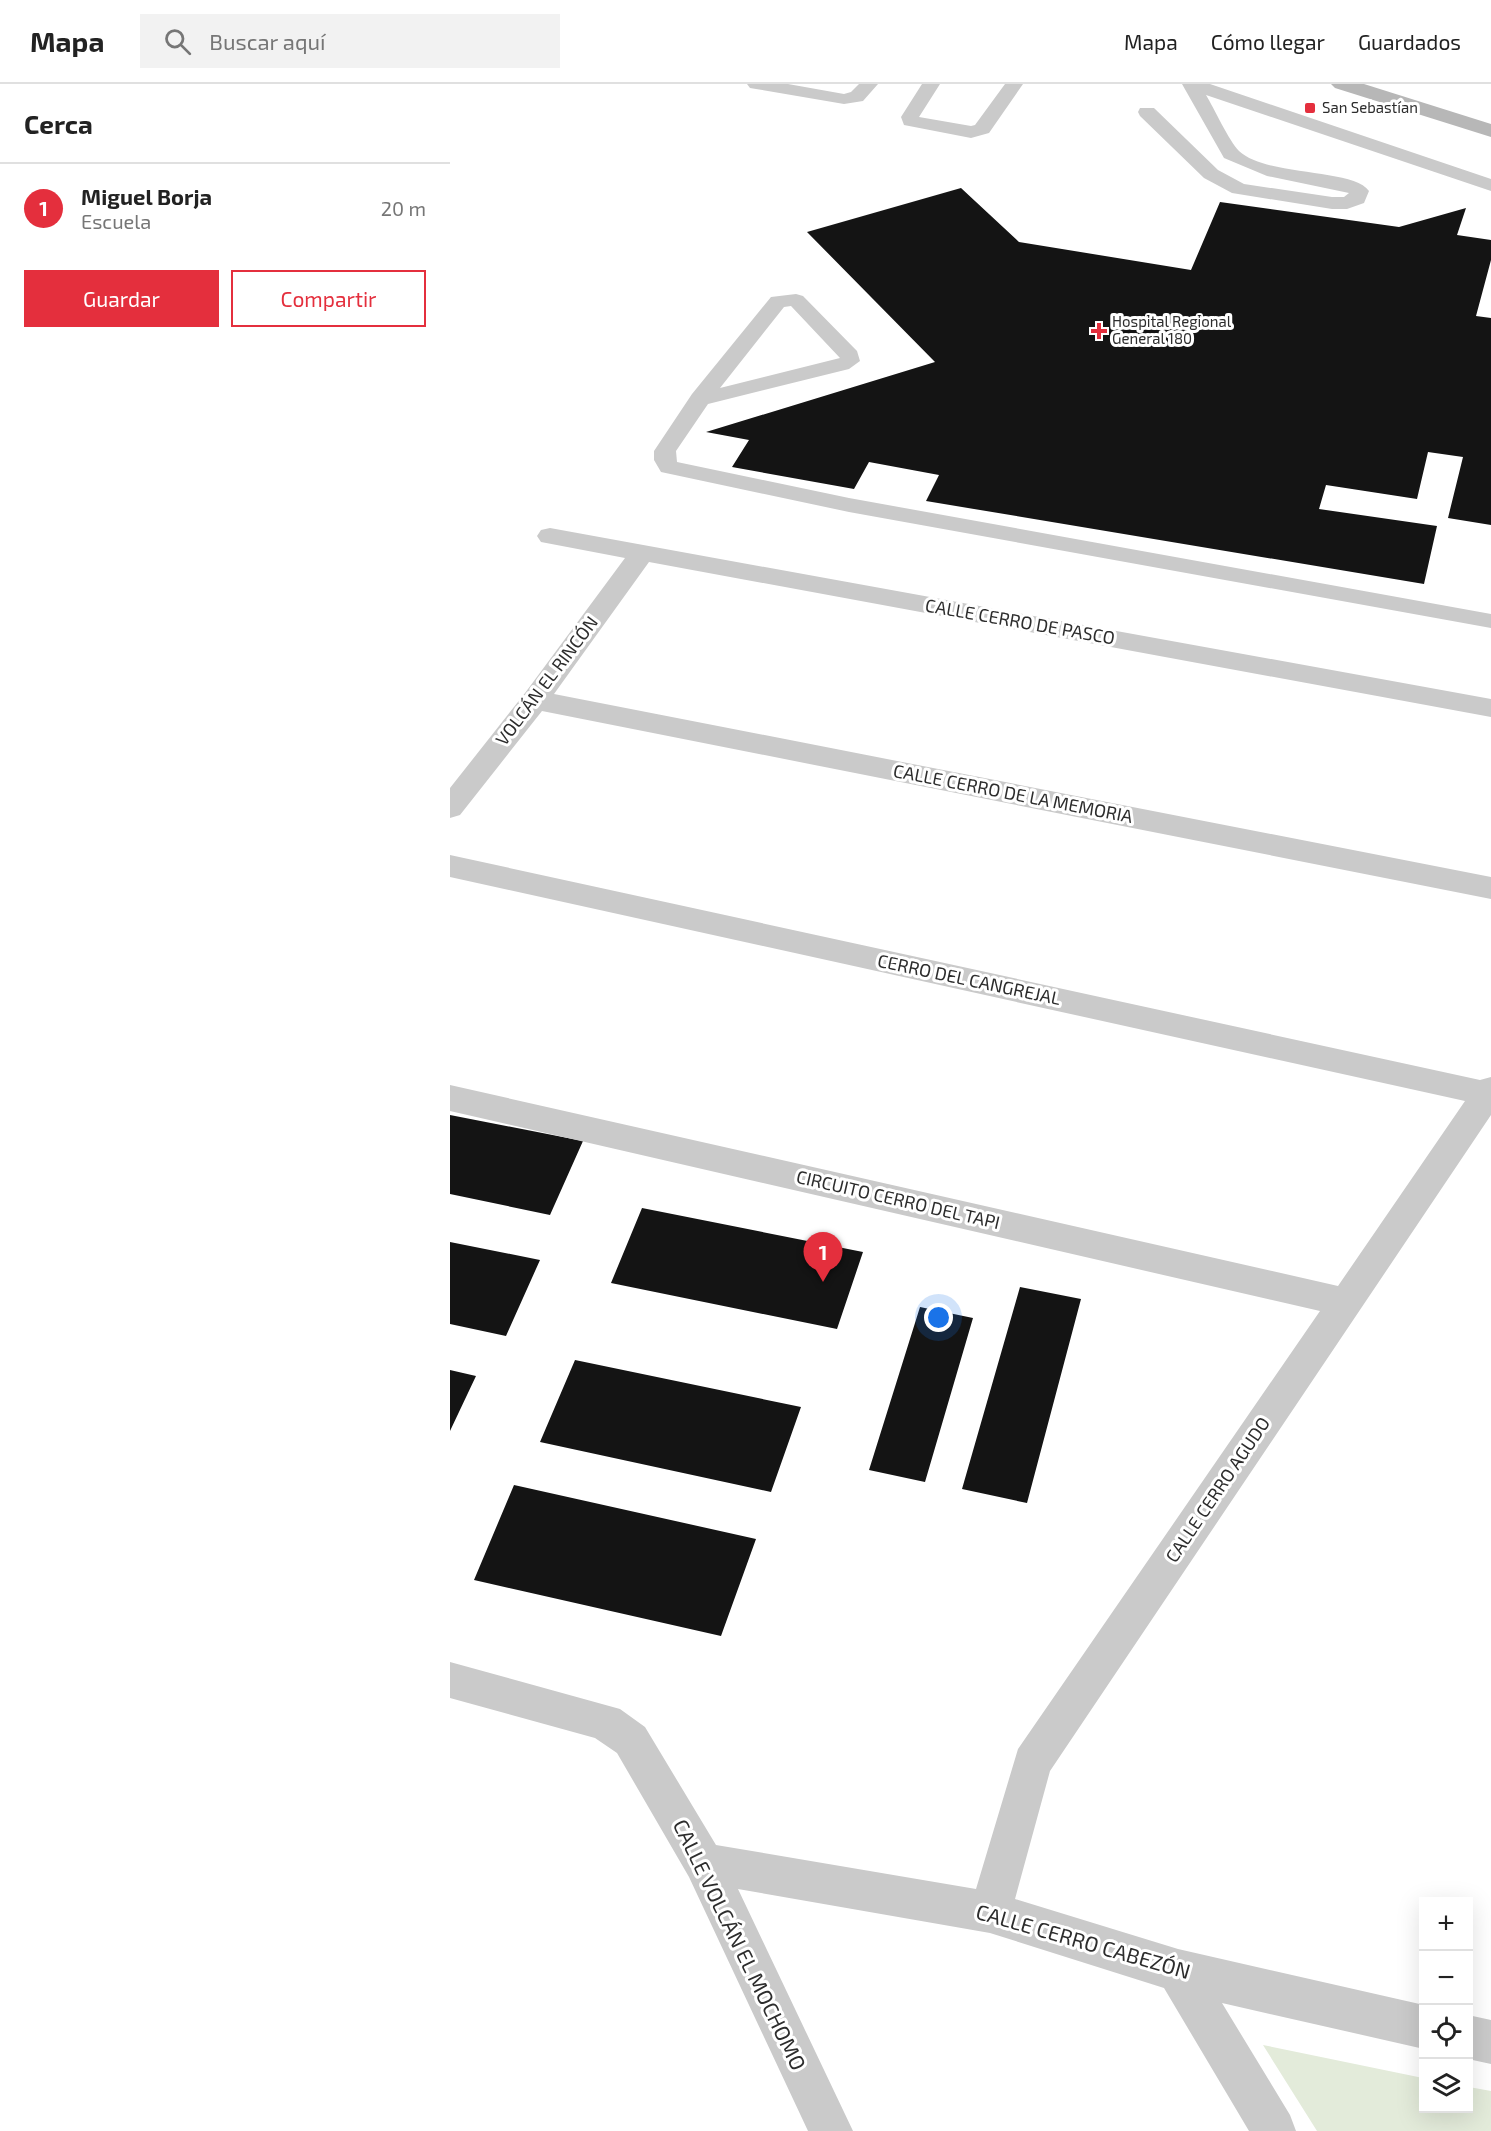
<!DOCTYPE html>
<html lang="es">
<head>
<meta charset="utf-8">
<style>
  body { margin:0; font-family:"Exo 2",sans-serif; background:#f2f2f2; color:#222 }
  .controls { position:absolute; right:18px; bottom:18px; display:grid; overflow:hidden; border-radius:0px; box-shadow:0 6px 24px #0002 }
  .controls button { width:54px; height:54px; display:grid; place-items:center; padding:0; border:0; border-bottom:2px solid #e0e0e0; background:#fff; color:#222; font:30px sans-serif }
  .you { position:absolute; left:489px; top:1234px; width:21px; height:21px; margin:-15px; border:4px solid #fff; border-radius:50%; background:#1a73e8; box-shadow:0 0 0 9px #1a73e833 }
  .badge { display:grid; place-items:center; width:39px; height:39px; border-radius:50%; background:#e42f3d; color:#fff; font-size:20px; font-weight:700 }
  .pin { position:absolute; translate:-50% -50px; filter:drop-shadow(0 2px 3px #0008) }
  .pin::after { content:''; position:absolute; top:32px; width:21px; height:18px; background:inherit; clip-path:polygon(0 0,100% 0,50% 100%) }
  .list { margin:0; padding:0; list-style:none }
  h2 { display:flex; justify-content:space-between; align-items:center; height:78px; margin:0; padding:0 24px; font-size:26px }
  h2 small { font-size:20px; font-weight:400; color:#767676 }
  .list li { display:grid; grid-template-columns:39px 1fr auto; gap:18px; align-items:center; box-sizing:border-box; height:90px; padding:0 24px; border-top:2px solid #e0e0e0 }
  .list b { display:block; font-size:22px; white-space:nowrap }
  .list p { margin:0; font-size:20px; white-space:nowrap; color:#767676 }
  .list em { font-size:20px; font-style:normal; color:#767676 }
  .actions { display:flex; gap:12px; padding:18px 24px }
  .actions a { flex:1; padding:14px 0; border:2px solid #e42f3d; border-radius:0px; text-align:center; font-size:21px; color:#e42f3d }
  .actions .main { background:#e42f3d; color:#fff }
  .icon { flex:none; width:33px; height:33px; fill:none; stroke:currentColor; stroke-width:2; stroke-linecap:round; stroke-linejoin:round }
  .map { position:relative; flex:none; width:1041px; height:2047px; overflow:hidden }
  header { display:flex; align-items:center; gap:36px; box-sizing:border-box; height:84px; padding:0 30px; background:#fff; border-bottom:2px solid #e0e0e0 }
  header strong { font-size:28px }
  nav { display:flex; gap:33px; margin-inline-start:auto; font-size:21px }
  .search { width:420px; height:54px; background:#f2f2f2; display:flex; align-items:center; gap:15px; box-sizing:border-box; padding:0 21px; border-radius:0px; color:#767676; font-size:22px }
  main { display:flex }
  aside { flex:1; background:#fff }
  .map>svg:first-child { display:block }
  .green { fill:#e3ebda }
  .building { fill:#141414 }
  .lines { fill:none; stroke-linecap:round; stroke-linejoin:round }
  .lane { fill:#cacaca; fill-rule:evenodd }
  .street { fill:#cacaca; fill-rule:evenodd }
  .secondary { fill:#b7b7b7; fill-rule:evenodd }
  .poi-dot { fill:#e42f3d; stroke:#fff; stroke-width:2 }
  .labels { text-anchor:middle; stroke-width:6; stroke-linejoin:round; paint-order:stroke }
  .far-poi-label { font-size:15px; fill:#2d2d2d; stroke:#fff; text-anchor:start }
  .street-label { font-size:18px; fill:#2d2d2d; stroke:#fff }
  .near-street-label { font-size:21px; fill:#2d2d2d; stroke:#fff }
</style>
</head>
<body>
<header>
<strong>Mapa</strong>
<div class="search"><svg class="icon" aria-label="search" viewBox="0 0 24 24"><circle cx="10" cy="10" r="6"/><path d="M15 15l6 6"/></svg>Buscar aquí</div>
<nav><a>Mapa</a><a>Cómo llegar</a><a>Guardados</a></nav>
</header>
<main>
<aside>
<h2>Cerca<small></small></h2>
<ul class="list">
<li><span class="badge">1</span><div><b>Miguel Borja</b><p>Escuela</p></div><em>20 m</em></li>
</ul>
<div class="actions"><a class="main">Guardar</a><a>Compartir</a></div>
</aside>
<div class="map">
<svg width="1041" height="2047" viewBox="0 0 1041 2047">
  <rect width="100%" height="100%" fill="#fff"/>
  <path class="green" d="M 813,1961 L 973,1994 L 974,2024 L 1018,2024 L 1019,2003 L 1041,2007 L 1041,2047 L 867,2047 Z"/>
  <path class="building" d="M 511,104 L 569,158 L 741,186 L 770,118 L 949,143 L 1016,124 L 1007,151 L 1041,156 L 1041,176 L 1026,232 L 1041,234 L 1041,441 L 998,434 L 1013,373 L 978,368 L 967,415 L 876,401 L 869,425 L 987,442 L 974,500 L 476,417 L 489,391 L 419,378 L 404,405 L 282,383 L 299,356 L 256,348 L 485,278 L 357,148 Z
    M 0,1031 L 133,1057 L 100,1131 L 0,1110 Z
    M 192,1124 L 413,1168 L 387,1245 L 161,1199 Z
    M 0,1158 L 90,1176 L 56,1252 L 0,1240 Z
    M 570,1203 L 631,1215 L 577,1419 L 512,1405 Z
    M 470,1223 L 523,1234 L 475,1398 L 419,1386 Z
    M 125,1276 L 351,1323 L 321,1408 L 90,1358 Z
    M 0,1286 L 26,1292 L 0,1347 Z
    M 64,1401 L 306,1455 L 271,1552 L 24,1496 Z"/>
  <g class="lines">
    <path class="lane" d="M 297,0 L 338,0 L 394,10 L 401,8 L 409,0 L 428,0 L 413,17 L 394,20 L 306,5 L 300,4 Z
      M 472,0 L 490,0 L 469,33 L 521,42 L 525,41 L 555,0 L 573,0 L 539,49 L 521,54 L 454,41 L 451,33 Z
      M 732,0 L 760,0 L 1041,95 L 1041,107 L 756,11 C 764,24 779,57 789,67 C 817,93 903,84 919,107 L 914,119 L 897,125 L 882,125 L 782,109 L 754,94 L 690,32 L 688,28 L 690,24 L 704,24 L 768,86 L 794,100 L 882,113 L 894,113 L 899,109 L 817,92 L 774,74 Z
      M 346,210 L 353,212 L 407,267 L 410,277 L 399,285 L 258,320 L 226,367 L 227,378 L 399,414 L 1041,530 L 1041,544 L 399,428 L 211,388 L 204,376 L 204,367 L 242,310 L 321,213 ZM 341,222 L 390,274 L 270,304 L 334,223 Z"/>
    <path class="street" d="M 100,444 L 1041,615 L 1041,633 L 199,478 L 104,610 L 1041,793 L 1041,815 L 92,627 L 10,731 L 0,734 L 0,704 L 75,609 L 175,474 L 91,458 L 87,452 L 91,446 Z
      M 0,771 L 1030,996 L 1041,993 L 1041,1031 L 600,1687 L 565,1815 L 728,1865 L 974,1921 L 974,1965 L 772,1919 L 840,2031 L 846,2047 L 799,2047 L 714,1904 L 540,1849 L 288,1805 L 403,2047 L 358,2047 L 239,1793 L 167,1669 L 145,1654 L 0,1614 L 0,1578 L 170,1625 L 195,1643 L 266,1761 L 526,1805 L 568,1665 L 870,1227 L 0,1027 L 0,1001 L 888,1202 L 1015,1017 L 0,793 Z
      M 1018,1931 L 1041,1936 L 1041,1980 L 1018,1975 Z"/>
    <path class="secondary" d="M 881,0 L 914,0 L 1041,40 L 1041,53 L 885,4 Z"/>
  </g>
  <g class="poi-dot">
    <rect x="854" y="18" width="12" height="12" rx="3"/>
    <path d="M646 238h6v6h6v6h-6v6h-6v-6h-6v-6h6z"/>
  </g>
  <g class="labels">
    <g class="far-poi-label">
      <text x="872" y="29">San Sebastían</text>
      <text x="662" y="243">Hospital Regional<tspan x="662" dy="17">General 180</tspan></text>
    </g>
    <g class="street-label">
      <text transform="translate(570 538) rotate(10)" y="6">CALLE CERRO DE PASCO</text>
      <text transform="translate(97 597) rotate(-53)" y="6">VOLCÁN EL RINCÓN</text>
      <text transform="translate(563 710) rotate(11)" y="6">CALLE CERRO DE LA MEMORIA</text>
      <text transform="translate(519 896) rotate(12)" y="6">CERRO DEL CANGREJAL</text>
      <text transform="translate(448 1116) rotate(13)" y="6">CIRCUITO CERRO DEL TAPI</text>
      <text transform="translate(768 1406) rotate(-56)" y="6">CALLE CERRO AGUDO</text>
    </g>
    <g class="near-street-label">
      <text transform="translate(633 1858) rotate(16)" y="7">CALLE CERRO CABEZÓN</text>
      <text transform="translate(289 1861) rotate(64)" y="7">CALLE VOLCÁN EL MOCHOMO</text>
    </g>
  </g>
</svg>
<div class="controls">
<button>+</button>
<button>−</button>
<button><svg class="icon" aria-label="locate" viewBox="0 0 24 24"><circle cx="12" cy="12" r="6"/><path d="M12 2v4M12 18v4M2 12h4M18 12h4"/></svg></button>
<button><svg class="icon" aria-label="layers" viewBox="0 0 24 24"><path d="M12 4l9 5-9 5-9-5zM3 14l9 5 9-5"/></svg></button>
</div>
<div class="you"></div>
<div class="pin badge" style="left:373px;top:1198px">1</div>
</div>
</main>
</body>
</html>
